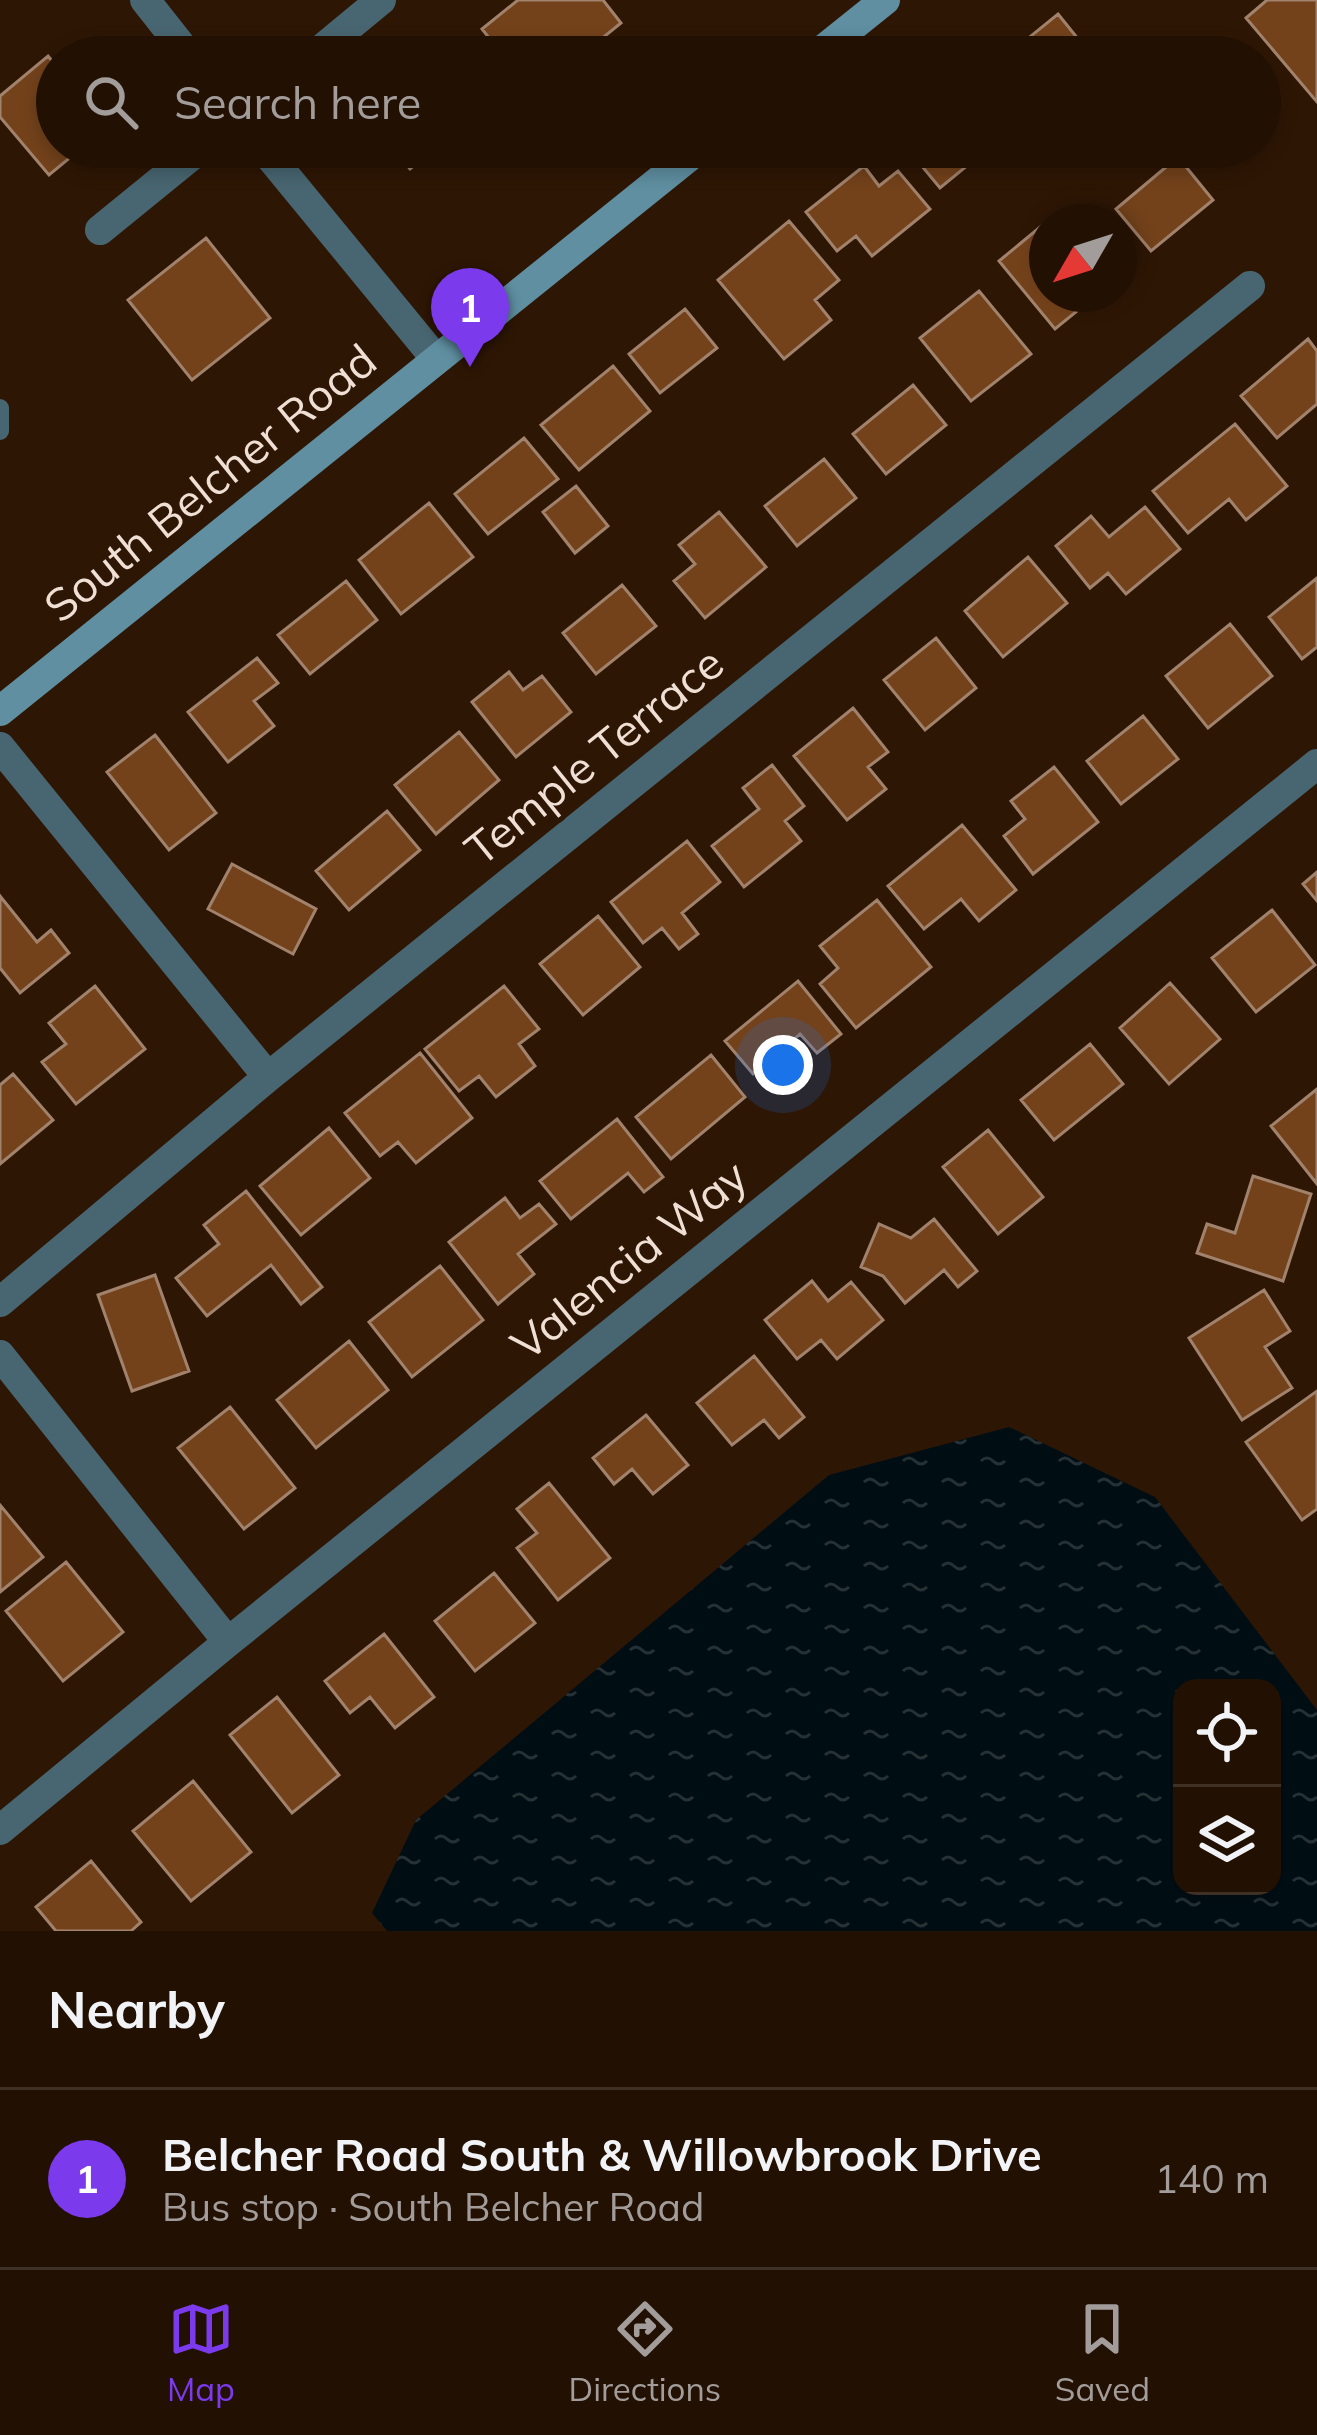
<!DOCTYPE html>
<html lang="en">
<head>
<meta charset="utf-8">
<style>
  body { margin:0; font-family:Mulish,sans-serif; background:#2a190d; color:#f1f3f6 }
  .controls { position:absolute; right:36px; bottom:36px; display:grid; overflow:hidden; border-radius:24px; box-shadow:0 6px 18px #0003 }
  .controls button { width:108px; height:108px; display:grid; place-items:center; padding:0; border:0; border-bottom:3px solid #3f3025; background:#221003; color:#f1f3f6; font:60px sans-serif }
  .compass { position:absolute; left:1029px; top:204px; width:108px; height:108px; border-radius:50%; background:#221003; box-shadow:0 6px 18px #0003; rotate:231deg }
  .you { position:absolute; left:783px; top:1065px; width:42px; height:42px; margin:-30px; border:9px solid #fff; border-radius:50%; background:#1a73e8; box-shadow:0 0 0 18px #1a73e833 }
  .badge { display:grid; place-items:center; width:78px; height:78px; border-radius:50%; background:#7c3aed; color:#fff; font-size:39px; font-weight:700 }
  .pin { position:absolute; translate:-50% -99px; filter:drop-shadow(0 3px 6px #0008) }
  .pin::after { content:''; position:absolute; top:63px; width:42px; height:36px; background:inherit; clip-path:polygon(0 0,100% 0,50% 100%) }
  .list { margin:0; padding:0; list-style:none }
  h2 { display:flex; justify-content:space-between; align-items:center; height:156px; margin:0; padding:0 48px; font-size:51px }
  h2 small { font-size:39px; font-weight:400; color:#a29d9a }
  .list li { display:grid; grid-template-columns:78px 1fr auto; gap:36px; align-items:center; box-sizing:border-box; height:180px; padding:0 48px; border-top:3px solid #3f3025 }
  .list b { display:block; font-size:45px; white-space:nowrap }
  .list p { margin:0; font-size:39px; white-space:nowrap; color:#a29d9a }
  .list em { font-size:39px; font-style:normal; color:#a29d9a }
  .icon { flex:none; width:66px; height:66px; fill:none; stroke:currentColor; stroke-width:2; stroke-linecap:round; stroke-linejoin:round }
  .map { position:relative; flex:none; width:1317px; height:1931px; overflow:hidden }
  .search { position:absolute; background:#221003; box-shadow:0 6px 18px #0003; left:36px; right:36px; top:36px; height:132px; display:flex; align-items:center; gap:30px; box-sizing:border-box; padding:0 42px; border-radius:66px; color:#a29d9a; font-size:45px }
  .sheet { height:336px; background:#221003 }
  nav { display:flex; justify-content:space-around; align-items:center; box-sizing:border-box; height:168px; border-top:3px solid #3f3025; background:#221003; font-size:33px; color:#a29d9a }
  nav a { display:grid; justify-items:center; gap:6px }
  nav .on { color:#7c3aed }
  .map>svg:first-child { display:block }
  .water { fill:url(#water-ripples); fill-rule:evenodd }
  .building { fill:#73421b; stroke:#a1826d; stroke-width:3 }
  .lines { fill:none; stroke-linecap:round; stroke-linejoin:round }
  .lane { stroke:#486671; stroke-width:18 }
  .street { stroke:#486671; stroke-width:30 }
  .secondary { stroke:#5f8fa1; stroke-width:30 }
  .labels { text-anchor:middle; stroke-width:10; stroke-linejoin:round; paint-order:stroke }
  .street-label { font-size:45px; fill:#f0dfd4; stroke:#2e1604 }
</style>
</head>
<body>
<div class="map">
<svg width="1317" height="1931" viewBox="0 0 1317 1931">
  <defs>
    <pattern id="water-ripples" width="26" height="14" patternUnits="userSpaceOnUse" patternTransform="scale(3)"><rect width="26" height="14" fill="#000e14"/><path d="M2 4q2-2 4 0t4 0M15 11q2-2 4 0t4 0" fill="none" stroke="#263135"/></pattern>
  </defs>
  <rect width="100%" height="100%" fill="#2e1604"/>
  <path class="water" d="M 1009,1427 L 1155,1497 L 1317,1710 L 1317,1931 L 387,1931 L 372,1913 L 416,1820 L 829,1475 ZM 1182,1688 L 1272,1688 L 1272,1886 L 1182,1886 Z"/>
  <path class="building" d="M 518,0 L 603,0 L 621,23 L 579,57 L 504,57 L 482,29 Z
    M 1267,0 L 1317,0 L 1317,102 L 1246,18 Z
    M 1058,14 L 1087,50 L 1078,57 L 1005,57 Z
    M 445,41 L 457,57 L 425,57 Z
    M 48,56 L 57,67 L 57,147 L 83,147 L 49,175 L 0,117 L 0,96 Z
    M 392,147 L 474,147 L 468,152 L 432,151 L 410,169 Z
    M 906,147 L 990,147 L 940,188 Z
    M 1178,157 L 1213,200 L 1151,251 L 1116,209 Z
    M 864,166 L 879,186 L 898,171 L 930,209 L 872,256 L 856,236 L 837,251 L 806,212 Z
    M 1056,214 L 1062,222 L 1047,222 L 1047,294 L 1098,294 L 1055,329 L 999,261 Z
    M 789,221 L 839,280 L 815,300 L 831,320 L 784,359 L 718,280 Z
    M 206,238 L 270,318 L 192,380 L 128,300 Z
    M 1119,252 L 1131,267 L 1119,277 Z
    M 979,291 L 1031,354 L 971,401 L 920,338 Z
    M 685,309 L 717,348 L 660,393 L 629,354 Z
    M 1308,339 L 1317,351 L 1317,404 L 1277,438 L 1241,396 Z
    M 613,366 L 650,411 L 579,470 L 541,425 Z
    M 913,385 L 946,425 L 886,474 L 853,434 Z
    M 1235,424 L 1287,486 L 1246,520 L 1229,499 L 1188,533 L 1153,491 Z
    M 524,438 L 558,479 L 488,534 L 455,494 Z
    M 824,459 L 856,498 L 797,546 L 765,506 Z
    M 576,486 L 608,526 L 575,553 L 543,512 Z
    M 429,503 L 473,557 L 401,614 L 359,560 Z
    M 1145,507 L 1180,549 L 1126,594 L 1108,573 L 1090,588 L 1056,546 L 1091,516 L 1109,537 Z
    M 719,512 L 766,567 L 705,618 L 674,581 L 695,564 L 679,545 Z
    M 1028,557 L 1067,603 L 1003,657 L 965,611 Z
    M 1317,578 L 1317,647 L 1302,659 L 1269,617 Z
    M 346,581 L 377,620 L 310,674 L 278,635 Z
    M 622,585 L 656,626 L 596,674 L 563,633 Z
    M 1230,624 L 1272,676 L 1208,728 L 1166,676 Z
    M 936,638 L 976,688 L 925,730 L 884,680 Z
    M 257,658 L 278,683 L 254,701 L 274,726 L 228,762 L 188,712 Z
    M 509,672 L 523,690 L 542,676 L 571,712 L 516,757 L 472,702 Z
    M 853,708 L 888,752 L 868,767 L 886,789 L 847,820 L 794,756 Z
    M 1143,716 L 1178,759 L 1121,804 L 1087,761 Z
    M 459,732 L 499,780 L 436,834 L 395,785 Z
    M 155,735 L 216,813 L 169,850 L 107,772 Z
    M 772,765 L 804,806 L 785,821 L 801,841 L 744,887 L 712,846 L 759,809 L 743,788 Z
    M 1054,767 L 1098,822 L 1033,874 L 1004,836 L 1025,819 L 1011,801 Z
    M 387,811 L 420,850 L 349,910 L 316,871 Z
    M 962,825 L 1016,890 L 979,921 L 961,899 L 924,929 L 888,886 Z
    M 687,841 L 720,882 L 682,913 L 698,934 L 679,949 L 662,928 L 643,943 L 611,902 Z
    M 232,864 L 316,909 L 293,954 L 208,909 Z
    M 1317,872 L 1317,901 L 1303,884 Z
    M 0,896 L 37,942 L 51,930 L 69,953 L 20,993 L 0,968 Z
    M 877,900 L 931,967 L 856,1028 L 820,984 L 838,968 L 820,946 Z
    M 1272,910 L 1315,965 L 1256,1012 L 1212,958 Z
    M 598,916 L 640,967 L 583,1015 L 540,964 Z
    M 798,981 L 841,1034 L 817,1053 L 800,1034 L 753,1074 L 725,1041 Z
    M 1170,983 L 1220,1039 L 1169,1084 L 1120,1028 Z
    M 95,986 L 145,1049 L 76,1104 L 42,1062 L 66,1044 L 49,1023 Z
    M 504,986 L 539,1029 L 519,1044 L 535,1066 L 496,1097 L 479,1076 L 459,1091 L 425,1049 Z
    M 1090,1044 L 1123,1084 L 1054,1140 L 1021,1100 Z
    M 420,1053 L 472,1118 L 416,1163 L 398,1142 L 380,1156 L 345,1113 Z
    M 711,1055 L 745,1097 L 671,1159 L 636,1117 Z
    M 13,1074 L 53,1120 L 0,1164 L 0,1085 Z
    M 1317,1089 L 1317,1184 L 1271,1126 Z
    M 617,1119 L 663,1177 L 644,1192 L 628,1173 L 571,1219 L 540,1181 Z
    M 329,1128 L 370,1178 L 301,1235 L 260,1186 Z
    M 988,1130 L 1043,1197 L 998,1234 L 943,1167 Z
    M 1253,1176 L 1311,1194 L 1283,1281 L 1197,1253 L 1207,1224 L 1235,1233 Z
    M 246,1191 L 322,1287 L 301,1304 L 271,1265 L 207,1316 L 176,1278 L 219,1244 L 204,1225 Z
    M 505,1198 L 520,1218 L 539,1204 L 556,1224 L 518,1254 L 534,1274 L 498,1304 L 449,1242 Z
    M 934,1219 L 977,1271 L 958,1287 L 944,1270 L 905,1303 L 883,1276 L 861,1267 L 879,1224 L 911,1238 Z
    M 440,1266 L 483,1320 L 412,1377 L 369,1322 Z
    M 155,1275 L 189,1371 L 132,1391 L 98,1295 Z
    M 812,1281 L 828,1301 L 851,1282 L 883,1320 L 837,1359 L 821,1340 L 797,1359 L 765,1320 Z
    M 1264,1290 L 1290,1331 L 1265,1347 L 1292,1388 L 1242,1420 L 1189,1338 Z
    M 349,1341 L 388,1390 L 316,1448 L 277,1400 Z
    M 754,1356 L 804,1417 L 779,1438 L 764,1420 L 732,1445 L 697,1403 Z
    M 1317,1391 L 1317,1509 L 1302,1520 L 1246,1442 Z
    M 230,1407 L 295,1488 L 244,1529 L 178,1448 Z
    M 646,1415 L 688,1465 L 653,1494 L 632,1469 L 614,1484 L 593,1458 Z
    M 549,1483 L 610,1558 L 558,1600 L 517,1548 L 537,1533 L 517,1509 Z
    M 0,1505 L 43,1557 L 0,1592 Z
    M 66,1562 L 123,1632 L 63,1681 L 6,1611 Z
    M 494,1573 L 535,1623 L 475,1671 L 435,1621 Z
    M 384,1634 L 434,1697 L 395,1728 L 370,1697 L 350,1713 L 325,1681 Z
    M 277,1697 L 339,1775 L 292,1813 L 230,1735 Z
    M 193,1781 L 251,1852 L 191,1901 L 133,1831 Z
    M 91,1861 L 141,1922 L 131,1931 L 56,1931 L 36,1907 Z"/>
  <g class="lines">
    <path class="lane" d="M 0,408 L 0,431"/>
    <path class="street" d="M 145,0 L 190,57
      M 312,57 L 381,0
      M 262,147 L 436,359
      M 100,230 L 202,147
      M 0,747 L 268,1077
      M 0,1302 L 268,1077 L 1250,286
      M 0,1355 L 228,1642
      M 0,1830 L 228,1642 L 1317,764"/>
    <path class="secondary" d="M 814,57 L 885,0
      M 0,711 L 701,147"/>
  </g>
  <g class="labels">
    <g class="street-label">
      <text transform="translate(210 483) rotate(-39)" y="16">South Belcher Road</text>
      <text transform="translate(594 756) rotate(-39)" y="16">Temple Terrace</text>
      <text transform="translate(629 1260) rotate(-39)" y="16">Valencia Way</text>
    </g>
  </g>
</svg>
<div class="controls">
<button><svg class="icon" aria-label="locate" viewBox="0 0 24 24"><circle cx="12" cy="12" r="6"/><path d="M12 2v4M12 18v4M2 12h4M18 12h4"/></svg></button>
<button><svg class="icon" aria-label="layers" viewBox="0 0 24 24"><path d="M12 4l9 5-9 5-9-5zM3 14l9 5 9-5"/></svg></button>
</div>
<svg class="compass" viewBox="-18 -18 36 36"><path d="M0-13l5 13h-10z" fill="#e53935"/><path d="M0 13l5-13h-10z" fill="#a29d9a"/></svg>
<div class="you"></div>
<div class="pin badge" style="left:470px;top:367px">1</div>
<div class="search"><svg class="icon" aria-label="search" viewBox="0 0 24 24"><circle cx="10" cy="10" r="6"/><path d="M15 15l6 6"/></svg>Search here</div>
</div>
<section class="sheet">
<h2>Nearby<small></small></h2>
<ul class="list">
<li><span class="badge">1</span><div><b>Belcher Road South &amp; Willowbrook Drive</b><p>Bus stop · South Belcher Road</p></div><em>140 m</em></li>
</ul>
</section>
<nav>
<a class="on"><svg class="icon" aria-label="map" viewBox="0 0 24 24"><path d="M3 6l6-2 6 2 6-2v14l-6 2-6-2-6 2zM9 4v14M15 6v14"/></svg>Map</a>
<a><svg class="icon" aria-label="directions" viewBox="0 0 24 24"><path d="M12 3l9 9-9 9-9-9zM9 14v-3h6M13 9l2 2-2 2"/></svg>Directions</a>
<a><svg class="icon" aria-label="saved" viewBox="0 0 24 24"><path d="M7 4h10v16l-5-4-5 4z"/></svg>Saved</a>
</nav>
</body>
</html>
